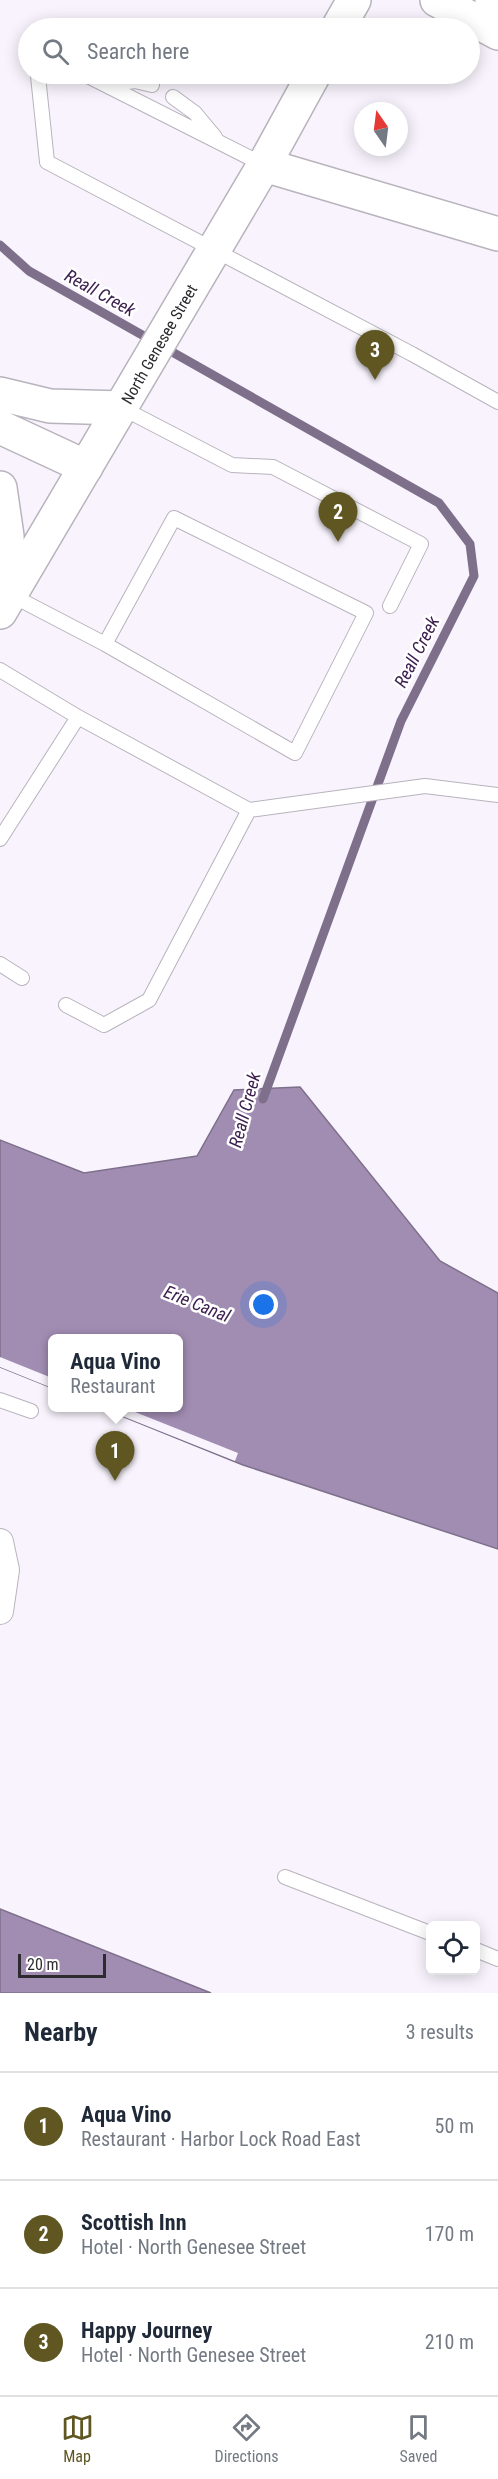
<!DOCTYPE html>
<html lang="en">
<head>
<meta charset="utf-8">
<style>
  body { margin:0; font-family:"Roboto Condensed",sans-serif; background:#f6f6f7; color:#1f2937 }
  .controls { position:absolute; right:18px; bottom:18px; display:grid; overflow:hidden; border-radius:9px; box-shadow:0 3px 15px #0003 }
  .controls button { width:54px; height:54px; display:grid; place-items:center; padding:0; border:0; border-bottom:2px solid #e0e1e3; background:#fff; color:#1f2937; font:30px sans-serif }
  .compass { position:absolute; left:354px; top:102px; width:54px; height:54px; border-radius:50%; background:#fff; box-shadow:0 3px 15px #0003; rotate:346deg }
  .scale { position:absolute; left:18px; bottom:15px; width:88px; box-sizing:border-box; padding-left:6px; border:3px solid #2d2b2f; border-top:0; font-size:16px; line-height:21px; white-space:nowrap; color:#2d2b2f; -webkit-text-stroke:4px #fff; paint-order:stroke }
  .you { position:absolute; left:264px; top:1305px; width:21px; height:21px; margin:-15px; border:4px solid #fff; border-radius:50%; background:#1a73e8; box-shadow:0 0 0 9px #1a73e833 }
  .badge { display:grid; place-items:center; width:39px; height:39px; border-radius:50%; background:#5f5622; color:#fff; font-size:20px; font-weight:700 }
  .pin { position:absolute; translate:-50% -50px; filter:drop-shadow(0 2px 3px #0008) }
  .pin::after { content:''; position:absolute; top:32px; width:21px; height:18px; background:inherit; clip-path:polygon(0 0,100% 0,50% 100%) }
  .popup { position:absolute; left:48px; top:1334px; width:135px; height:78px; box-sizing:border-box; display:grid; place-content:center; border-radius:9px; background:#fff; filter:drop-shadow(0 2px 4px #0005); font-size:20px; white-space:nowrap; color:#747a83 }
  .popup b { font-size:22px; color:#1f2937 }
  .popup::after { content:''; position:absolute; left:50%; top:100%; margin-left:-12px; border:12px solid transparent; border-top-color:#fff }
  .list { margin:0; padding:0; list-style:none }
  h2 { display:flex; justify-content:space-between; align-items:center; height:78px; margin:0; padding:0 24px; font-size:26px }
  h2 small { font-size:20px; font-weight:400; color:#747a83 }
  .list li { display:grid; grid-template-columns:39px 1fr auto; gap:18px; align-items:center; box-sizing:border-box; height:108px; padding:0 24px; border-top:2px solid #e0e1e3 }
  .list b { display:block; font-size:22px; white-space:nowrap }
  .list p { margin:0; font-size:20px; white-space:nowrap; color:#747a83 }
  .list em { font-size:20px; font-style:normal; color:#747a83 }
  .icon { flex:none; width:33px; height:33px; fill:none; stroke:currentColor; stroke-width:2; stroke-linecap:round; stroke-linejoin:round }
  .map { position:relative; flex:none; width:498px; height:1993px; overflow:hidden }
  .search { position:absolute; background:#fff; box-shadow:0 3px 15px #0003; left:18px; right:18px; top:18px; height:66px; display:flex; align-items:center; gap:15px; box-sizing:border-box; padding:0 21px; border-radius:33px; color:#747a83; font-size:22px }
  .sheet { height:402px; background:#fff }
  nav { display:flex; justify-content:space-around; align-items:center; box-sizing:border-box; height:84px; border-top:2px solid #e0e1e3; background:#fff; font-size:16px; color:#747a83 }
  nav a { display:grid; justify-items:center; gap:3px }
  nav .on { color:#5f5622 }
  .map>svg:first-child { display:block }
  .water { fill:#a18db2; stroke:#7e708b; stroke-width:1.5 }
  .pier { fill:#f8f3fc }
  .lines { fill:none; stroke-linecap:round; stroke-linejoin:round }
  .stream { stroke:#7e708b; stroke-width:9 }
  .service-casing { stroke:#b8b3bc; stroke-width:16 }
  .minor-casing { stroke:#b8b3bc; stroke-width:28 }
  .secondary-casing { stroke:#b8b3bc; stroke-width:36 }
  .motorway-casing { stroke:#b8b3bc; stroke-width:36 }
  .service { stroke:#fff; stroke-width:14 }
  .minor { stroke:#fff; stroke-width:26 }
  .secondary { stroke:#fff; stroke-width:33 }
  .motorway { stroke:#fff; stroke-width:33 }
  .labels { text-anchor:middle; stroke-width:5; stroke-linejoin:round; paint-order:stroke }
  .street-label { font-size:16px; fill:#2d2b2f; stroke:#fff }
  .water-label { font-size:18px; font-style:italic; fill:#3d2050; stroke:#fff }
</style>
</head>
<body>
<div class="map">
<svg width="498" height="1993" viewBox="0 0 498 1993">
  <rect width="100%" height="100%" fill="#f8f3fc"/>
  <path class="water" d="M 300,1087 L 440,1261 L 498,1293 L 498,1549 L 243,1465 L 102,1408 L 178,1408 L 178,1338 L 52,1338 L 52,1388 L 0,1367 L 0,1140 L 84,1173 L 197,1156 L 234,1090 Z
    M 0,1909 L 211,1993 L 0,1993 Z"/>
  <path class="pier" d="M 0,1357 L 52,1378 L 52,1388 L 0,1367 Z
    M 102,1408 L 125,1408 L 238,1453 L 235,1461 Z"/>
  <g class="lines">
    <path class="stream" d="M 0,245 L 29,271 L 439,503 L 470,544 L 474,576 L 401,721 L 263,1099"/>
    <defs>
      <path id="service" d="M 45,74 L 38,76 L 47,162 L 412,354 L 498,402
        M 84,74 L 264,165
        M 107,85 L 135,81 L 152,85
        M 173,97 L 195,113 L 215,137
        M 122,408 L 232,465 L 273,467 L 421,544 L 390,606
        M 9,594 L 105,644 L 295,753 L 366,613 L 174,518 L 105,644
        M 0,670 L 78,717 L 249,810 L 425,786 L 498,795
        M 0,839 L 78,717
        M 0,964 L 22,978
        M 66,1005 L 104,1025 L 149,1000 L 249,810
        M 0,1400 L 31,1411
        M 285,1877 L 430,1933
        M 476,1950 L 498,1959"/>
      <path id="minor" d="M 0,1542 L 6,1570 L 0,1611"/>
      <path id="secondary" d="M 338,28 L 354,0
        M 0,612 L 264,165 L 314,74"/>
      <path id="motorway" d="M 437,0 L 498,33
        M 492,0 L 498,3
        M 264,165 L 498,234
        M 0,394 L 50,406 L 122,408
        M 0,427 L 86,467
        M 0,488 L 7,536 L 9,594"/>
    </defs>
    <use href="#service" class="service-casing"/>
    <use href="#minor" class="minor-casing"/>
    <use href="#secondary" class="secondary-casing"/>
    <use href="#motorway" class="motorway-casing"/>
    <use href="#service" class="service"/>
    <use href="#minor" class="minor"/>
    <use href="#secondary" class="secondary"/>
    <use href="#motorway" class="motorway"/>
  </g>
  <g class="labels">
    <g class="street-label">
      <text transform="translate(159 344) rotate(-60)" y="6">North Genesee Street</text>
    </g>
    <g class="water-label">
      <text transform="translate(100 293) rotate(29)" y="6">Reall Creek</text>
      <text transform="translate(417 652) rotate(-63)" y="6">Reall Creek</text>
      <text transform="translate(245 1110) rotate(-75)" y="6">Reall Creek</text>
      <text transform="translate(197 1304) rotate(22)" y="6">Erie Canal</text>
    </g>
  </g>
</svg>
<div class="controls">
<button><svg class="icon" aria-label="locate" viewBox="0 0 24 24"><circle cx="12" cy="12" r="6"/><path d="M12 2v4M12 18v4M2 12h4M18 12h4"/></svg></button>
</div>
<svg class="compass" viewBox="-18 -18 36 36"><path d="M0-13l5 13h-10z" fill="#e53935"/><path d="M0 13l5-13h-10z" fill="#747a83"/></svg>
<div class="scale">20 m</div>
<div class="you"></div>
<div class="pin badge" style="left:115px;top:1481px">1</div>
<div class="popup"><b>Aqua Vino</b>Restaurant</div>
<div class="pin badge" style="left:338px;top:542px">2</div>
<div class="pin badge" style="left:375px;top:380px">3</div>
<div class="search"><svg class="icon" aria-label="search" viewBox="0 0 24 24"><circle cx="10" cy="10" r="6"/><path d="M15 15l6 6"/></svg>Search here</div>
</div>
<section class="sheet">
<h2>Nearby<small>3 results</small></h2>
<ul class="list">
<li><span class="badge">1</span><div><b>Aqua Vino</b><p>Restaurant · Harbor Lock Road East</p></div><em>50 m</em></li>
<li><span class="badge">2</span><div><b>Scottish Inn</b><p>Hotel · North Genesee Street</p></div><em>170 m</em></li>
<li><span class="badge">3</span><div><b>Happy Journey</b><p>Hotel · North Genesee Street</p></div><em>210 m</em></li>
</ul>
</section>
<nav>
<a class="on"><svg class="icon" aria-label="map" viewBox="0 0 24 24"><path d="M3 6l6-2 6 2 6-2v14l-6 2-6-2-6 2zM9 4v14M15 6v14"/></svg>Map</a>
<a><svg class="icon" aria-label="directions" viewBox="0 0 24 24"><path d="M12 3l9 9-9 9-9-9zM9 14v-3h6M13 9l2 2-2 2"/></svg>Directions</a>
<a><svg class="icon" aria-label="saved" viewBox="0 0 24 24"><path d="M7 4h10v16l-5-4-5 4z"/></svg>Saved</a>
</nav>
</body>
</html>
